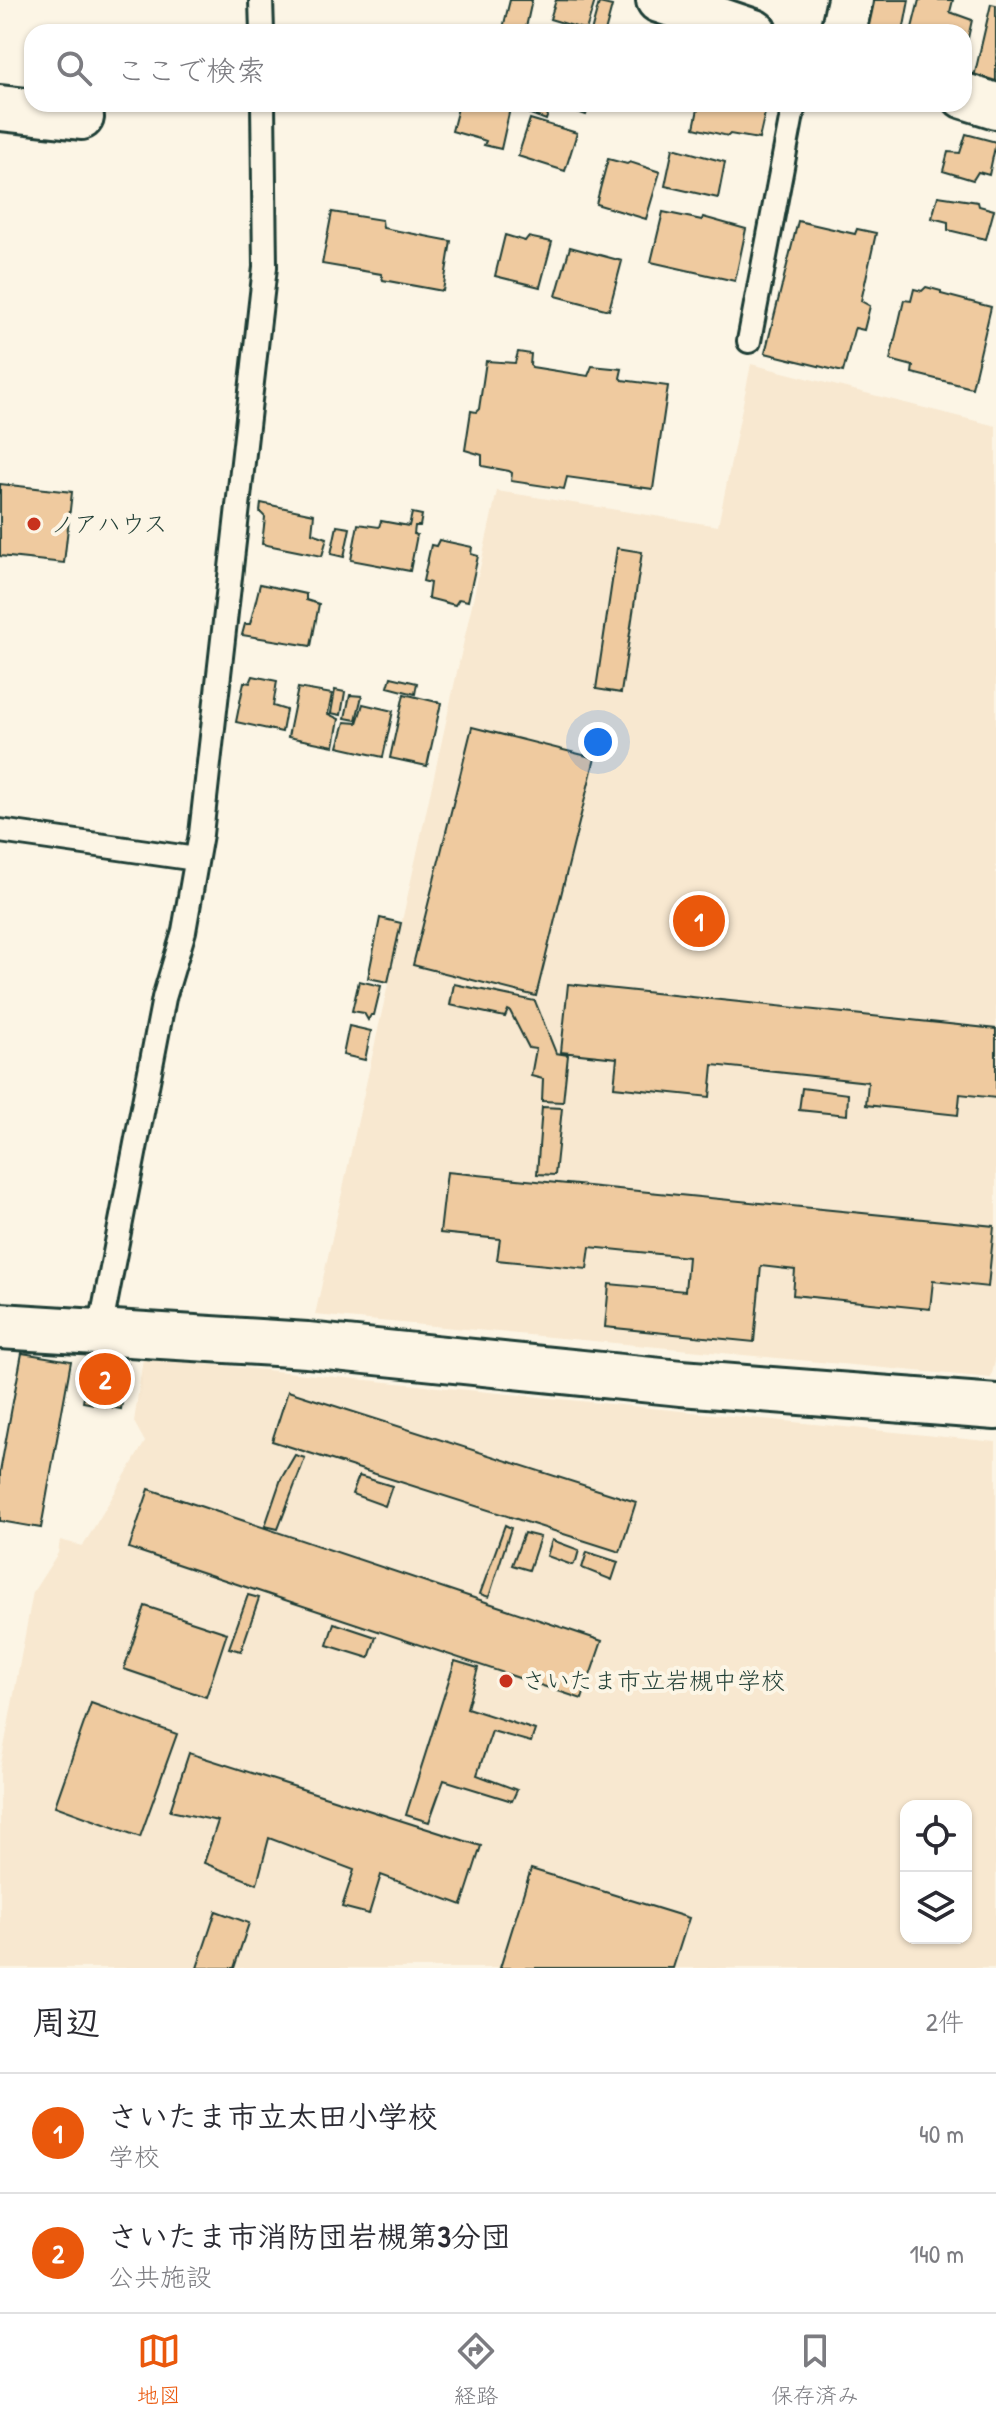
<!DOCTYPE html>
<html lang="ja">
<head>
<meta charset="utf-8">
<style>
  body { margin:0; font-family:"Patrick Hand","Klee One",sans-serif; background:#f7f7f7; color:#2b2b33 }
  .controls { position:absolute; right:24px; bottom:24px; display:grid; overflow:hidden; border-radius:16px; box-shadow:0 2px 6px #0004 }
  .controls button { width:72px; height:72px; display:grid; place-items:center; padding:0; border:0; border-bottom:2px solid #e1e1e2; background:#fff; color:#2b2b33; font:40px sans-serif }
  .you { position:absolute; left:598px; top:742px; width:28px; height:28px; margin:-20px; border:6px solid #fff; border-radius:50%; background:#1a73e8; box-shadow:0 0 0 12px #1a73e833 }
  .badge { display:grid; place-items:center; width:52px; height:52px; border-radius:50%; background:#ea580c; color:#fff; font-size:26px; font-weight:700 }
  .pin { position:absolute; translate:-50% -50%; border:4px solid #fff; box-shadow:0 2px 8px #0006 }
  .list { margin:0; padding:0; list-style:none }
  h2 { display:flex; justify-content:space-between; align-items:center; height:104px; margin:0; padding:0 32px; font-size:34px }
  h2 small { font-size:26px; font-weight:400; color:#7c7c81 }
  .list li { display:grid; grid-template-columns:52px 1fr auto; gap:24px; align-items:center; box-sizing:border-box; height:120px; padding:0 32px; border-top:2px solid #e1e1e2 }
  .list b { display:block; font-size:30px; white-space:nowrap }
  .list p { margin:0; font-size:26px; white-space:nowrap; color:#7c7c81 }
  .list em { font-size:26px; font-style:normal; color:#7c7c81 }
  .icon { flex:none; width:44px; height:44px; fill:none; stroke:currentColor; stroke-width:2; stroke-linecap:round; stroke-linejoin:round }
  .map { position:relative; flex:none; width:996px; height:1968px; overflow:hidden }
  .search { position:absolute; background:#fff; box-shadow:0 2px 6px #0004; left:24px; right:24px; top:24px; height:88px; display:flex; align-items:center; gap:20px; box-sizing:border-box; padding:0 28px; border-radius:24px; color:#7c7c81; font-size:30px }
  .sheet { height:344px; background:#fff }
  nav { display:flex; justify-content:space-around; align-items:center; box-sizing:border-box; height:112px; border-top:2px solid #e1e1e2; background:#fff; font-size:22px; color:#7c7c81 }
  nav a { display:grid; justify-items:center; gap:4px }
  nav .on { color:#ea580c }
  .map>svg:first-child { display:block }
  .built { fill:#f8e8d0; fill-rule:evenodd }
  .building { fill:#efca9f; stroke:#1f3d34; stroke-width:2 }
  .lines { fill:none; stroke-linecap:round; stroke-linejoin:round }
  .lane-casing { stroke:#1f3d34; stroke-width:28 }
  .street-casing { stroke:#1f3d34; stroke-width:50 }
  .lane { stroke:#fcf5e5; stroke-width:22 }
  .street { stroke:#fcf5e5; stroke-width:44 }
  .poi-dot { fill:#c8321e; stroke:#fcf5e5; stroke-width:3 }
  .labels { text-anchor:middle; stroke-width:8; stroke-linejoin:round; paint-order:stroke }
  .poi-label { font-size:24px; fill:#1f3d34; stroke:#fcf5e5; text-anchor:start }
</style>
</head>
<body>
<div class="map">
<svg width="996" height="1968" viewBox="0 0 996 1968">
  <rect width="100%" height="100%" fill="#fcf5e5"/>
  <filter id="ink" filterUnits="userSpaceOnUse"><feTurbulence type="fractalNoise" baseFrequency=".0125" numOctaves="2"/><feDisplacementMap in="SourceGraphic" scale="16" xChannelSelector="R" yChannelSelector="G"/><feConvolveMatrix kernelMatrix="1 2 1 2 8 2 1 2 1" color-interpolation-filters="sRGB"/></filter>
  <g filter="url(#ink)">
    <path class="built" d="M 751,364 L 996,426 L 996,1357 L 991,1378 L 315,1315 L 497,491 L 718,526 Z
      M 143,1358 L 996,1442 L 996,1968 L 0,1968 L 0,1769 L 33,1592 L 58,1553 L 60,1540 L 83,1546 L 145,1442 L 134,1422 ZM 906,1806 L 966,1806 L 966,1938 L 906,1938 Z"/>
    <path class="building" d="M 510,0 L 532,0 L 525,32 L 502,32 Z
      M 556,0 L 595,1 L 586,30 L 550,19 Z
      M 874,0 L 909,0 L 903,32 L 867,32 Z
      M 919,0 L 953,0 L 950,12 L 972,20 L 964,56 L 964,32 L 911,32 Z
      M 599,3 L 612,6 L 605,32 L 591,32 Z
      M 991,4 L 996,5 L 996,82 L 974,77 Z
      M 459,104 L 511,104 L 501,149 L 484,145 L 486,141 L 483,140 L 452,131 Z
      M 533,104 L 557,104 L 551,105 L 546,120 L 530,114 Z
      M 560,104 L 590,104 L 586,115 L 560,106 Z
      M 699,104 L 767,104 L 759,139 L 730,134 L 728,136 L 694,128 Z
      M 530,119 L 577,133 L 565,171 L 518,156 Z
      M 966,134 L 996,142 L 989,175 L 978,172 L 973,180 L 943,171 L 948,152 L 960,153 Z
      M 673,148 L 725,162 L 718,198 L 665,186 Z
      M 608,159 L 627,164 L 630,162 L 660,172 L 646,219 L 596,204 Z
      M 938,196 L 978,202 L 979,206 L 994,210 L 986,239 L 948,230 L 948,222 L 932,218 Z
      M 332,212 L 382,220 L 383,228 L 451,241 L 443,291 L 383,280 L 381,274 L 322,264 Z
      M 663,212 L 702,220 L 703,217 L 746,229 L 735,281 L 651,262 Z
      M 798,221 L 855,234 L 857,229 L 876,233 L 861,301 L 870,306 L 864,330 L 855,328 L 854,330 L 843,372 L 765,353 Z
      M 505,235 L 525,241 L 528,237 L 552,242 L 540,287 L 495,276 Z
      M 570,247 L 622,261 L 609,310 L 556,296 Z
      M 926,287 L 941,291 L 941,294 L 991,307 L 972,388 L 912,373 L 913,366 L 890,360 L 904,300 L 911,301 L 914,289 L 922,291 Z
      M 518,352 L 531,354 L 530,365 L 532,367 L 588,376 L 592,366 L 622,369 L 620,378 L 622,380 L 668,386 L 653,489 L 567,477 L 564,489 L 511,481 L 512,473 L 509,471 L 482,466 L 482,455 L 465,450 L 471,411 L 476,412 L 479,409 L 486,361 L 515,363 Z
      M 0,484 L 72,492 L 64,563 L 0,556 Z
      M 261,503 L 314,514 L 312,533 L 327,538 L 322,556 L 262,544 L 265,517 L 260,512 Z
      M 412,513 L 422,515 L 420,526 L 415,526 L 414,534 L 417,535 L 410,571 L 351,560 L 358,524 L 379,527 L 381,521 L 409,526 Z
      M 337,526 L 350,528 L 344,557 L 331,554 Z
      M 439,540 L 472,547 L 471,554 L 478,556 L 468,601 L 459,599 L 455,605 L 428,598 L 430,583 L 423,581 L 431,545 L 436,546 Z
      M 617,548 L 642,552 L 621,693 L 596,689 Z
      M 260,584 L 306,594 L 306,600 L 319,604 L 311,646 L 242,635 L 245,624 L 250,624 Z
      M 253,676 L 277,681 L 273,706 L 286,710 L 282,732 L 236,722 L 244,682 L 250,683 Z
      M 391,677 L 417,683 L 415,694 L 388,687 Z
      M 298,688 L 332,694 L 328,714 L 339,719 L 334,746 L 288,737 Z
      M 335,690 L 345,692 L 341,715 L 331,713 Z
      M 404,694 L 441,703 L 427,766 L 390,758 Z
      M 350,695 L 362,696 L 356,720 L 345,718 Z
      M 363,704 L 393,711 L 383,757 L 338,747 L 345,722 L 357,723 Z
      M 472,727 L 595,758 L 536,996 L 413,965 Z
      M 380,918 L 401,923 L 388,982 L 368,978 Z
      M 359,981 L 381,986 L 374,1015 L 371,1015 L 368,1020 L 364,1013 L 352,1011 Z
      M 454,984 L 535,1001 L 556,1053 L 568,1055 L 563,1102 L 542,1101 L 543,1079 L 531,1076 L 536,1049 L 529,1048 L 510,1011 L 508,1010 L 505,1017 L 450,1005 Z
      M 568,984 L 996,1029 L 996,1098 L 960,1094 L 958,1115 L 866,1105 L 868,1082 L 713,1065 L 710,1097 L 614,1087 L 617,1058 L 561,1052 Z
      M 349,1026 L 371,1031 L 365,1060 L 343,1055 Z
      M 802,1088 L 848,1094 L 847,1115 L 799,1110 Z
      M 542,1107 L 562,1108 L 555,1175 L 537,1174 Z
      M 447,1172 L 994,1226 L 988,1287 L 933,1281 L 930,1309 L 793,1295 L 795,1270 L 761,1266 L 754,1342 L 605,1327 L 609,1284 L 685,1291 L 688,1257 L 590,1247 L 587,1269 L 497,1260 L 500,1239 L 440,1233 Z
      M 22,1353 L 71,1361 L 41,1528 L 0,1521 L 0,1472 Z
      M 89,1357 L 128,1364 L 121,1409 L 83,1402 Z
      M 288,1391 L 636,1502 L 620,1552 L 272,1441 Z
      M 295,1455 L 305,1458 L 278,1529 L 265,1526 L 281,1479 Z
      M 359,1476 L 392,1486 L 385,1506 L 352,1494 Z
      M 149,1489 L 602,1641 L 582,1699 L 129,1548 Z
      M 505,1525 L 511,1528 L 489,1597 L 480,1594 Z
      M 524,1533 L 540,1537 L 529,1570 L 512,1565 Z
      M 552,1540 L 579,1550 L 576,1561 L 572,1565 L 547,1556 Z
      M 587,1552 L 618,1562 L 612,1580 L 582,1568 Z
      M 248,1595 L 259,1598 L 241,1651 L 229,1648 Z
      M 145,1606 L 227,1633 L 206,1697 L 124,1669 Z
      M 334,1623 L 376,1637 L 369,1658 L 327,1645 Z
      M 455,1661 L 478,1668 L 467,1708 L 535,1730 L 531,1742 L 492,1731 L 477,1775 L 517,1790 L 512,1801 L 444,1780 L 429,1822 L 406,1815 Z
      M 91,1703 L 177,1734 L 140,1837 L 55,1806 Z
      M 189,1753 L 481,1846 L 462,1905 L 381,1875 L 369,1914 L 342,1907 L 354,1870 L 269,1838 L 257,1884 L 204,1863 L 218,1821 L 170,1811 Z
      M 531,1869 L 689,1918 L 673,1968 L 500,1968 Z
      M 216,1911 L 249,1923 L 234,1968 L 197,1968 Z"/>
    <g class="lines">
      <defs>
        <path id="lane" d="M 261,0 L 262,32
          M 749,341 L 794,104
          M 0,831 L 196,859
          M 100,1331 L 164,998 L 184,931 L 201,834 L 265,267 L 263,104"/>
        <path id="street" d="M 659,0 L 754,32
          M 843,32 L 850,0
          M 964,96 L 996,106
          M 0,108 L 81,117
          M 0,1326 L 307,1345 L 681,1383 L 996,1407"/>
      </defs>
      <use href="#lane" class="lane-casing"/>
      <use href="#street" class="street-casing"/>
      <use href="#lane" class="lane"/>
      <use href="#street" class="street"/>
    </g>
  </g>
  <g class="poi-dot">
    <circle cx="34" cy="524" r="8"/>
    <circle cx="506" cy="1681" r="8"/>
  </g>
  <g class="labels">
    <g class="poi-label">
      <text x="50" y="532">ノアハウス</text>
      <text x="522" y="1689">さいたま市立岩槻中学校</text>
    </g>
  </g>
</svg>
<div class="controls">
<button><svg class="icon" aria-label="locate" viewBox="0 0 24 24"><circle cx="12" cy="12" r="6"/><path d="M12 2v4M12 18v4M2 12h4M18 12h4"/></svg></button>
<button><svg class="icon" aria-label="layers" viewBox="0 0 24 24"><path d="M12 4l9 5-9 5-9-5zM3 14l9 5 9-5"/></svg></button>
</div>
<div class="you"></div>
<div class="pin badge" style="left:699px;top:921px">1</div>
<div class="pin badge" style="left:105px;top:1379px">2</div>
<div class="search"><svg class="icon" aria-label="search" viewBox="0 0 24 24"><circle cx="10" cy="10" r="6"/><path d="M15 15l6 6"/></svg>ここで検索</div>
</div>
<section class="sheet">
<h2>周辺<small>2件</small></h2>
<ul class="list">
<li><span class="badge">1</span><div><b>さいたま市立太田小学校</b><p>学校</p></div><em>40 m</em></li>
<li><span class="badge">2</span><div><b>さいたま市消防団岩槻第3分団</b><p>公共施設</p></div><em>140 m</em></li>
</ul>
</section>
<nav>
<a class="on"><svg class="icon" aria-label="map" viewBox="0 0 24 24"><path d="M3 6l6-2 6 2 6-2v14l-6 2-6-2-6 2zM9 4v14M15 6v14"/></svg>地図</a>
<a><svg class="icon" aria-label="directions" viewBox="0 0 24 24"><path d="M12 3l9 9-9 9-9-9zM9 14v-3h6M13 9l2 2-2 2"/></svg>経路</a>
<a><svg class="icon" aria-label="saved" viewBox="0 0 24 24"><path d="M7 4h10v16l-5-4-5 4z"/></svg>保存済み</a>
</nav>
</body>
</html>
